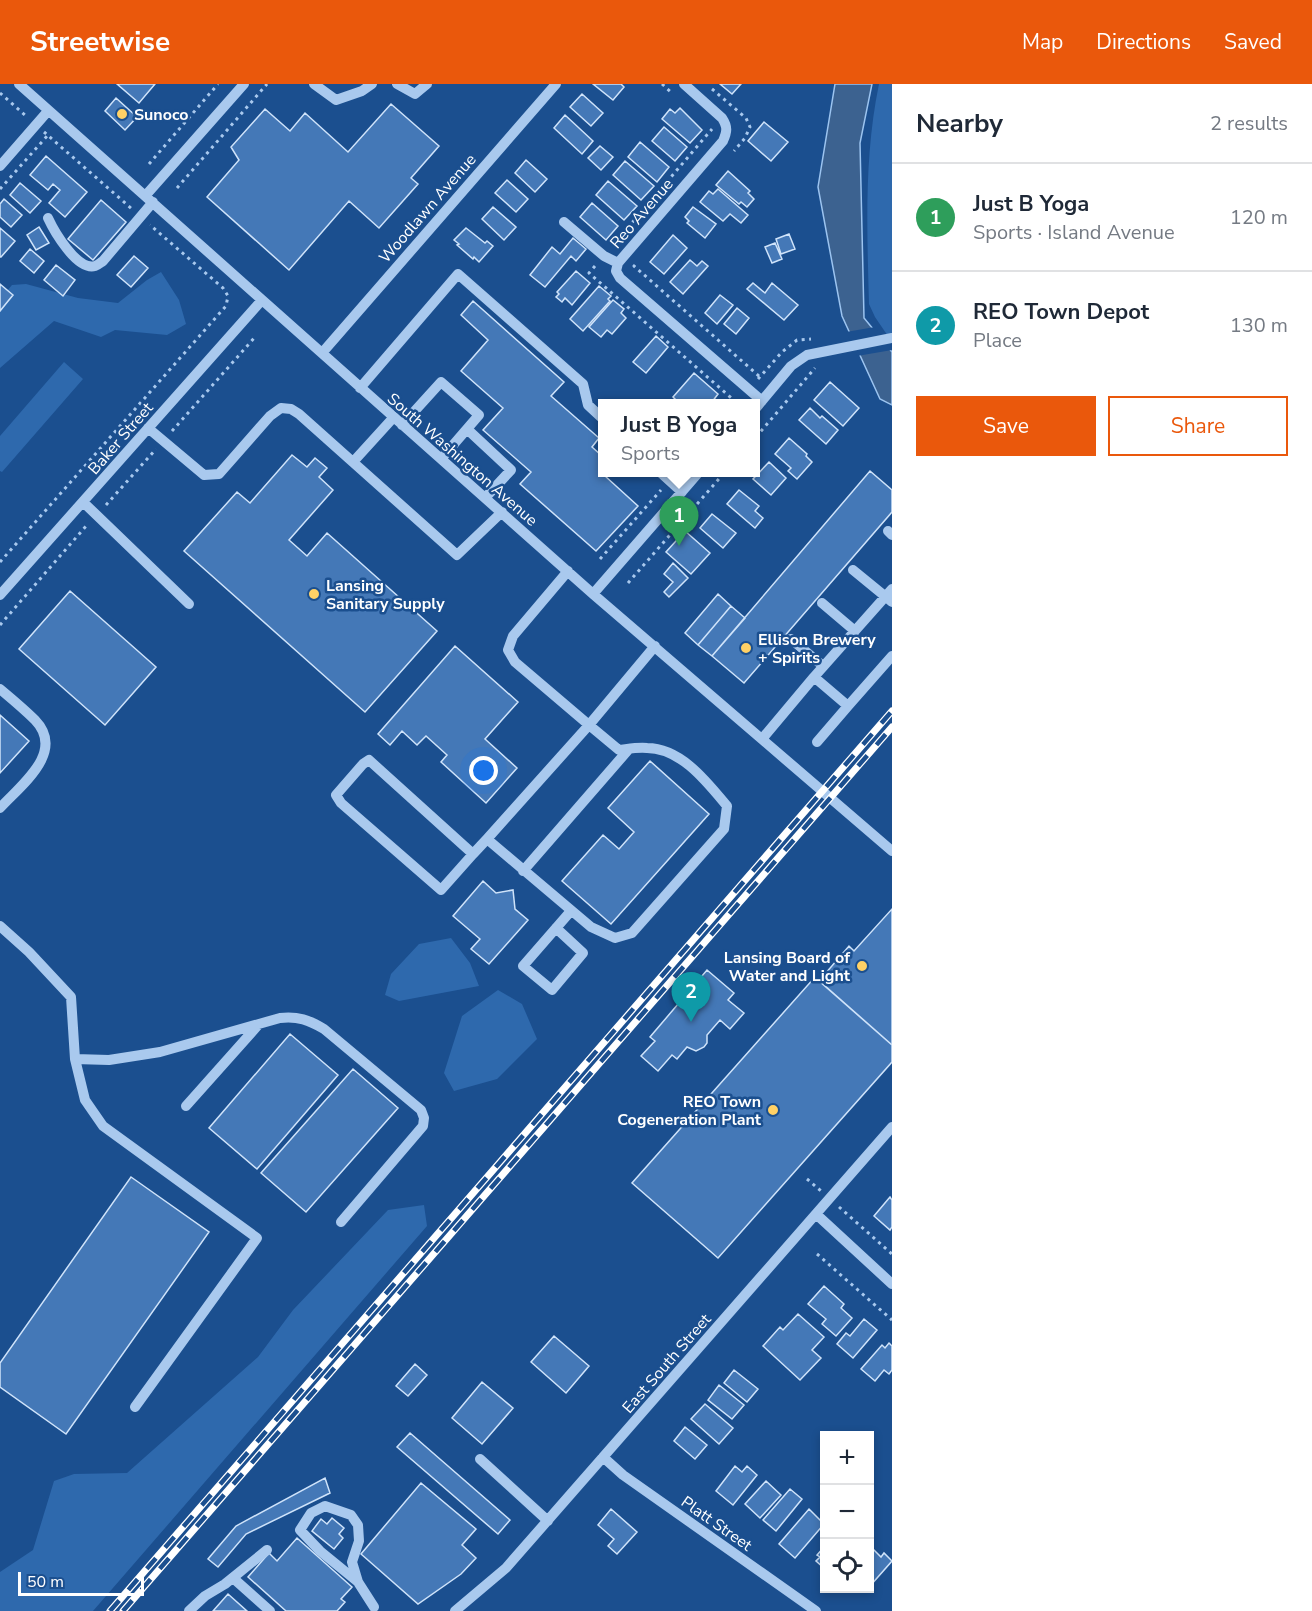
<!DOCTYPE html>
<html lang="en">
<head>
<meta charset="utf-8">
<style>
  body { margin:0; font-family:"Nunito Sans",sans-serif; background:#f2f2f3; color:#1f2937 }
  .controls { position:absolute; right:18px; bottom:18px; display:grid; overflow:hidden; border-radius:0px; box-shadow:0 3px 9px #0003 }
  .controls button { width:54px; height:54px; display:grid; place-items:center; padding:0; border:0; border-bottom:2px solid #e0e1e3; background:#fff; color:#1f2937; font:30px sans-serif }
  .scale { position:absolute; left:18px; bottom:15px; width:126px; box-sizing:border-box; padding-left:6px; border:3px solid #fff; border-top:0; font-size:16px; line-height:21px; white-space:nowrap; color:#fff; -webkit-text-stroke:4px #1b4f8f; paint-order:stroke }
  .you { position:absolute; left:484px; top:687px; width:21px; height:21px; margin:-15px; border:4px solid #fff; border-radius:50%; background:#1a73e8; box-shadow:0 0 0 9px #1a73e833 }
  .badge { display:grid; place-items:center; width:39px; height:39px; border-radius:50%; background:#ea580c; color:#fff; font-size:20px; font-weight:700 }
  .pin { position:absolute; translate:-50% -50px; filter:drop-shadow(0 2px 3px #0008) }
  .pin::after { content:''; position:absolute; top:32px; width:21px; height:18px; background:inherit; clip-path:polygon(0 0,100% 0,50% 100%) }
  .popup { position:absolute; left:598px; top:315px; width:162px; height:78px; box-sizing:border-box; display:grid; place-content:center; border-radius:0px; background:#fff; filter:drop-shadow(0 2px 4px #0005); font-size:20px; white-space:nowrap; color:#747a83 }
  .popup b { font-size:22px; color:#1f2937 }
  .popup::after { content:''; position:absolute; left:50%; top:100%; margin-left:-12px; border:12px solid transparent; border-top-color:#fff }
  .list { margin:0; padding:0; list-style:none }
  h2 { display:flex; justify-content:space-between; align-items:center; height:78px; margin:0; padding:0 24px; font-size:26px }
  h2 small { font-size:20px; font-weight:400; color:#747a83 }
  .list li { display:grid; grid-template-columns:39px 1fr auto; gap:18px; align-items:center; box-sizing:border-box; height:108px; padding:0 24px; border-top:2px solid #e0e1e3 }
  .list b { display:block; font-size:22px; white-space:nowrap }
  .list p { margin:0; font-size:20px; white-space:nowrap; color:#747a83 }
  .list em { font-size:20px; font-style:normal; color:#747a83 }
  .actions { display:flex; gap:12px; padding:18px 24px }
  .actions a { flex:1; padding:14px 0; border:2px solid #ea580c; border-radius:0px; text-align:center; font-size:21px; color:#ea580c }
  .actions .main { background:#ea580c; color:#fff }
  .icon { flex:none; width:33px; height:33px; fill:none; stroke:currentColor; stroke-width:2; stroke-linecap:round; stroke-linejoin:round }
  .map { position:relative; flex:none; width:892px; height:1527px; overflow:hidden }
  header { display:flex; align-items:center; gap:36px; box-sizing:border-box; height:84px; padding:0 30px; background:#ea580c; color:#fff }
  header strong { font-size:28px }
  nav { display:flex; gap:33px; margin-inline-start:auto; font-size:21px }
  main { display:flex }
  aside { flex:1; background:#fff }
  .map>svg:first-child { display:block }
  .green { fill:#2e69ad }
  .water { fill:#3c6290; stroke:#9cc4f0; stroke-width:1.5 }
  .pier { fill:#1b4f8f }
  .building { fill:#4478b7; stroke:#cfe3fa; stroke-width:1.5 }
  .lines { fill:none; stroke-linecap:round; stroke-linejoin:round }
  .path { stroke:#a9c9ee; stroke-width:3; stroke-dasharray:3 4.5; stroke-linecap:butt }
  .minor { stroke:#a9c9ee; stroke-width:10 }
  .rail-casing { stroke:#fff; stroke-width:7 }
  .rail { stroke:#1b4f8f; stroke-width:4.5; stroke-dasharray:14; stroke-linecap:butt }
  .poi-dot { fill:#ffd166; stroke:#1b4f8f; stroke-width:2 }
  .labels { text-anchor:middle; stroke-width:5; stroke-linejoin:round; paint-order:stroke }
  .poi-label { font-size:16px; font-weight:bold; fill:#fff; stroke:#1b4f8f; text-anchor:start }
  .street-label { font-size:16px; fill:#fff; stroke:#1b4f8f }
</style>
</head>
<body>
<header>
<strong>Streetwise</strong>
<nav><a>Map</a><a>Directions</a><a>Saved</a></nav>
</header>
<main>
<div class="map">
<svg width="892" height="1527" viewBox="0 0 892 1527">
  <rect width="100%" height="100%" fill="#1b4f8f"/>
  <path class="green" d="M 879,0 L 892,0 L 892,258 L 875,233 L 869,220 C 867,146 864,72 879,0 Z
    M 161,188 L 179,216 L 186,240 L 167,251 L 115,246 L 101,253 L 54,237 L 0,284 L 0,215 L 12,201 L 26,200 L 78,214 L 118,219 L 147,196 Z
    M 64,278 L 83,295 L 2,388 L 0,387 L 0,352 Z
    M 451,854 L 470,879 L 479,902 L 399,917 L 385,911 L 391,890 L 419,860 Z
    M 498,906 L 522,920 L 537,955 L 497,995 L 454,1007 L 444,989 L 462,932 Z
    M 424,1121 L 427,1142 L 93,1527 L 0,1527 L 0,1488 L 33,1466 L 54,1397 L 74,1390 L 127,1389 L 258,1273 L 293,1226 L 388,1126 Z"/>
  <path class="water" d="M 835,0 L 872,0 L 860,59 L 864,234 L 892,268 L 892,321 L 880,315 L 842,232 L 818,103 Z"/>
  <path class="pier" d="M 875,243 L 892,266 L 857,272 L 846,248 Z"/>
  <path class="building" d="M 117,0 L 155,0 L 139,19 Z
    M 593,0 L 621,0 L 624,3 L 613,16 Z
    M 720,0 L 741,0 L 732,10 Z
    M 582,10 L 603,29 L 591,42 L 570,23 Z
    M 116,14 L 137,33 L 125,46 L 105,27 Z
    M 391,20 L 439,62 L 411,94 L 418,100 L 379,144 L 349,117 L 289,186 L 207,113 L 239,76 L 231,63 L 265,25 L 290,47 L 305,29 L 348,68 Z
    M 680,24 L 702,46 L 690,59 L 662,35 L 670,25 L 675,29 Z
    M 565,31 L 593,57 L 582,70 L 554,44 Z
    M 764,38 L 788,58 L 771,77 L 748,57 Z
    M 664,43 L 687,63 L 675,77 L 652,57 Z
    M 640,58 L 669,83 L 657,98 L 628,73 Z
    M 600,62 L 613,73 L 601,86 L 588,74 Z
    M 46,72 L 87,108 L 65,133 L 49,119 L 60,106 L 53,100 L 48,106 L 30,91 Z
    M 526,76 L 547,95 L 535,108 L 515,89 Z
    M 625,77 L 654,102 L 641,116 L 613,91 Z
    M 728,87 L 750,107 L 748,109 L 754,115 L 747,123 L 741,118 L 739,120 L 716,101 Z
    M 507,96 L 528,115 L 516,128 L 495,109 Z
    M 608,97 L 637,122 L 624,136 L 596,111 Z
    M 20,99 L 41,117 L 30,129 L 10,111 Z
    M 718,105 L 748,131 L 741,139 L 730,130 L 723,137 L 700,118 L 709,107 L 713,110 Z
    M 4,115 L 22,131 L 11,143 L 0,133 L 0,120 Z
    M 101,116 L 126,138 L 93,176 L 68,155 Z
    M 592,119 L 618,142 L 606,156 L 580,133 Z
    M 493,123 L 516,143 L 504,156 L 482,135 Z
    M 693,123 L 716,140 L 705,154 L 687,139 L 689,137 L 685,133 Z
    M 39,143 L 49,159 L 36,166 L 27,151 Z
    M 0,144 L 15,157 L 1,173 L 0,173 Z
    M 466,144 L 485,159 L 487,157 L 493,162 L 479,178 L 474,173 L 473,175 L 457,161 L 459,160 L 454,156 Z
    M 789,150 L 795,165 L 781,170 L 776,155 Z
    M 673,151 L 687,164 L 664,190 L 650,178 Z
    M 573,154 L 586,165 L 576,177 L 571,172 L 545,203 L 530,191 L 552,163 L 560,170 Z
    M 775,159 L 782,175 L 772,179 L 765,163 Z
    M 30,165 L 44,177 L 34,189 L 20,177 Z
    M 134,172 L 148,184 L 131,203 L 117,191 Z
    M 690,176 L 697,182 L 702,177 L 708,182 L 683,210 L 670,198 Z
    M 56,181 L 75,196 L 63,212 L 44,196 Z
    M 576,187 L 590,199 L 572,221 L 565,214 L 562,218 L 556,213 L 559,210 L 557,208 Z
    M 753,199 L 765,209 L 772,199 L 798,221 L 784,236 L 747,205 Z
    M 0,200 L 13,211 L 0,227 Z
    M 599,202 L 611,212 L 608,215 L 610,217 L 583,247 L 570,235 Z
    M 720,211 L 733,221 L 717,240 L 705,229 Z
    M 613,216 L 624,225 L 621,229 L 626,234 L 612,250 L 607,246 L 601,253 L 589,243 Z
    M 473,217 L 564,298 L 551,312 L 599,354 L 592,363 L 602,372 L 602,388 L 608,388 L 605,392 L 638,422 L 596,467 L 520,400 L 531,388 L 483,346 L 503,324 L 461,287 L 488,256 L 461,231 Z
    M 737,224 L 749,234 L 736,250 L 724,240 Z
    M 656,252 L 668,263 L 646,289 L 633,278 Z
    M 694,289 L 718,310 L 712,318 L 714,320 L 680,320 L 673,313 Z
    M 830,298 L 859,324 L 843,342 L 814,316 Z
    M 810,324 L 820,334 L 822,332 L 838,346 L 826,360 L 799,336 Z
    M 789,354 L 807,370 L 806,372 L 812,378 L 797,395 L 788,387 L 791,384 L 775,370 Z
    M 292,371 L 307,383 L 315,374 L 327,384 L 319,393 L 333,406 L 289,456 L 307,472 L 327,449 L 437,547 L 365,628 L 184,467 L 237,408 L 250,419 Z
    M 769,378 L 786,394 L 771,411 L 753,395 Z
    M 870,387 L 892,406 L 892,428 L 744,599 L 712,572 Z
    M 739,406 L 759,422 L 755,427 L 763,434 L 755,444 L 727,420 Z
    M 712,430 L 736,449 L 723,464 L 700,444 Z
    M 685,447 L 710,469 L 691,490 L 666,468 Z
    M 673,479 L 688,494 L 669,513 L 664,508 L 673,498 L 664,490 Z
    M 70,507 L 156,583 L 105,641 L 19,565 Z
    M 718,510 L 731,522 L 698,561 L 685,549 Z
    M 731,522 L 745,534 L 712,572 L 698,561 Z
    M 455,562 L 518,618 L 485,655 L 517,684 L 486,719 L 441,678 L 447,671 L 426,652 L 417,661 L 402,647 L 390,661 L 378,650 Z
    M 0,631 L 29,657 L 0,689 Z
    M 650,677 L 709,730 L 611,840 L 562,797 L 603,751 L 619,765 L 634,748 L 608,724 Z
    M 483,797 L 496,809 L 513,806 L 515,825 L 528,836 L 489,880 L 471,865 L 480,855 L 453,832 Z
    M 892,825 L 892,961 L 819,897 L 849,862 L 854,867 Z
    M 707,886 L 734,909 L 728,916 L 744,929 L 730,945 L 720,936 L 707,951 L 707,959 L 704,963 L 696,967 L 687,963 L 677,975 L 672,971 L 658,987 L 641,972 L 655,957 L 650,953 Z
    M 815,893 L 892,961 L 892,978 L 718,1174 L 632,1099 Z
    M 290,950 L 338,991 L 257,1085 L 209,1044 Z
    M 353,985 L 398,1024 L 306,1128 L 261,1089 Z
    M 131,1093 L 209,1148 L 66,1350 L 0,1303 L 0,1279 Z
    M 890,1113 L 892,1116 L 892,1143 L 890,1146 L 874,1132 Z
    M 824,1202 L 844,1220 L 841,1224 L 852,1234 L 836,1252 L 822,1240 L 826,1235 L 808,1220 Z
    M 798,1230 L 824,1253 L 812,1266 L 821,1274 L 800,1296 L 763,1262 L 780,1243 L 783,1246 Z
    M 864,1235 L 877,1246 L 853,1274 L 837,1260 L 846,1249 L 850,1252 Z
    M 554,1252 L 589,1282 L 566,1309 L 531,1278 Z
    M 889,1259 L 892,1262 L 892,1286 L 889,1290 L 884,1286 L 875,1297 L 861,1285 L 882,1261 L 885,1264 Z
    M 415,1280 L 427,1291 L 408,1312 L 396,1302 Z
    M 734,1286 L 758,1305 L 747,1318 L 724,1299 Z
    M 482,1298 L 513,1324 L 482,1360 L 452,1334 Z
    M 719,1301 L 744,1321 L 732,1335 L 708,1316 Z
    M 705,1320 L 733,1344 L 719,1360 L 691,1335 Z
    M 685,1343 L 707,1361 L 695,1375 L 674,1357 Z
    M 410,1349 L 510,1436 L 498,1450 L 397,1363 Z
    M 735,1382 L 742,1388 L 747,1382 L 757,1391 L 733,1421 L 716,1407 Z
    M 325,1394 L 330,1409 L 246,1450 L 218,1483 L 208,1475 L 236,1442 Z
    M 766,1397 L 781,1411 L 760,1434 L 745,1420 Z
    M 421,1399 L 476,1445 L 462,1461 L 476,1474 L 461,1490 L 418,1520 L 361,1470 Z
    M 790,1405 L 802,1415 L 776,1447 L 763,1436 Z
    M 611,1425 L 637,1448 L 617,1470 L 608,1462 L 614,1455 L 598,1441 Z
    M 809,1425 L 824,1440 L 795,1474 L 779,1460 Z
    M 332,1434 L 344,1444 L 339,1450 L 343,1454 L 334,1465 L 312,1447 L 321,1435 L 327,1440 Z
    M 297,1454 L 352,1503 L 341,1515 L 345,1518 L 337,1527 L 286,1527 L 248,1493 L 269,1469 L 277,1477 Z
    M 824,1463 L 824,1484 L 816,1477 L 820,1473 L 817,1471 Z
    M 873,1465 L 881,1473 L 884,1469 L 892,1477 L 870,1502 L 870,1469 Z
    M 228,1510 L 247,1527 L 213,1527 Z"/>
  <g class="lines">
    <path class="path" d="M 662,0 L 672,9
      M 712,5 L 746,34 L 750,43 L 745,54 L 734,67
      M 0,9 L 26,32
      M 44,48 L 132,125
      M 149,80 L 218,0
      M 177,104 L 267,0
      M 0,105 L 48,51
      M 613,161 L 712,45
      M 635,181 L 634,182 L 760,293
      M 595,182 L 589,189 L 737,319
      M 758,295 L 782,268 L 797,256 L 811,255
      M 172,347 L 256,252
      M 756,353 L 815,284
      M 106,421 L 156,365
      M 600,475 L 661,406
      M 0,478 L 226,222 L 228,212 L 223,204 L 150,141
      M 628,499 L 725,388
      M 0,541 L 87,441
      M 807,1095 L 821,1107
      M 839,1123 L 892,1170
      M 817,1170 L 892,1236"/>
    <path class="minor" d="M 19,0 L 593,510 L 892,767
      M 314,0 L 336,16 L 362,7 L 372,0
      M 397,0 L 415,10 L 427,0
      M 684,0 L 722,34 C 728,43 727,48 723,57 L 618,179 L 616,187 L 620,194 L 762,317
      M 0,82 L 48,27
      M 146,111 L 244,0
      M 48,134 C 54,147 77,187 95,182 C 98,181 100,179 103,177 L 153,118
      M 564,138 L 604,172 L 618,179
      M 322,269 L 556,0
      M 360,304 L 458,190 L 583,300 L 588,321 L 602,334
      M 756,324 L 791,282 L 807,271 L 892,254
      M 402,341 L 441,298 L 479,331 L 441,375
      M 148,344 L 204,391 L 219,390 L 270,332 L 281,324 L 291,325 L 299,330 L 457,471 L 502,428
      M 467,345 L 511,386 L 485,414
      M 353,378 L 393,334
      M 660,388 L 682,408
      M 83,418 L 189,520
      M 888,447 L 892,451
      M 853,486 L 892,518
      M 568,487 L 513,552 L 508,566 L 515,578 L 589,641 L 655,562
      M 593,510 L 699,388
      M 0,511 L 262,216
      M 822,519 L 855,547
      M 791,555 L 823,582
      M 814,593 L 892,505
      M 0,605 C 12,615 24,625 35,636 C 66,668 21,701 0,724
      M 762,655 L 814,593 L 848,622 L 892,572
      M 817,658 L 848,622
      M 473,770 L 441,806 L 341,719 L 336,711 L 363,680 L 369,676 L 473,770 L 487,755 L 589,641 L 619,666 C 628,665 638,663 647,664 C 681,664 707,698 727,722 L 724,745 L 632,849 L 615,854 L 591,843 L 487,755
      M 523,787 L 629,665
      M 0,842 L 29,868 L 71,913 L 75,975 L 85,1016 L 103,1042 L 257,1154 L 135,1323
      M 556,844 L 583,869 L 552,906 L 523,882 L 570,828
      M 75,975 L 109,976 L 160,968 L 280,934 C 298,932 309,936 324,945 L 421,1026 L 424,1034 L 423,1042 L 341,1138
      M 186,1022 L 259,940
      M 816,1130 L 892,1200
      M 603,1373 L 623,1391 L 816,1527
      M 480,1375 L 548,1437
      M 233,1494 L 270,1527
      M 358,1498 L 352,1478 L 359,1457 L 358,1441 L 351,1431 L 325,1422 L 311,1429 L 300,1446 L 320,1467 L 358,1498 L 374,1523
      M 189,1527 L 205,1512 L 225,1500 L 267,1466
      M 455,1527 L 506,1484 L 892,1043"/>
    <defs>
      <path id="rail" d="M 110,1527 L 892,627
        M 123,1527 L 892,643"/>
    </defs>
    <use href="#rail" class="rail-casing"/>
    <use href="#rail" class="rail"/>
  </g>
  <g class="poi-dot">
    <circle cx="122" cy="30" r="6"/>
    <circle cx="314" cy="510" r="6"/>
    <circle cx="746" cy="564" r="6"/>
    <circle cx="862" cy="882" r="6"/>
    <circle cx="773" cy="1026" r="6"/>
  </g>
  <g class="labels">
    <g class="poi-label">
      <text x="134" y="36">Sunoco</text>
      <text x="326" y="507">Lansing<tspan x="326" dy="18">Sanitary Supply</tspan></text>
      <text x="758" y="561">Ellison Brewery<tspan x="758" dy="18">+ Spirits</tspan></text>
      <text x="850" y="879" text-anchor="end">Lansing Board of<tspan x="850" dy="18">Water and Light</tspan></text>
      <text x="761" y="1023" text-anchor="end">REO Town<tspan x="761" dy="18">Cogeneration Plant</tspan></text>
    </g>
    <g class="street-label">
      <text transform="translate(427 124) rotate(-49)" y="6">Woodlawn Avenue</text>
      <text transform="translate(641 129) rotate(-49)" y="6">Reo Avenue</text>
      <text transform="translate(120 354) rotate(-49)" y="6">Baker Street</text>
      <text transform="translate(463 375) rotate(41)" y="6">South Washington Avenue</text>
      <text transform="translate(666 1279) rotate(-49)" y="6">East South Street</text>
      <text transform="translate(717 1439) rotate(35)" y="6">Platt Street</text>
    </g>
  </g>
</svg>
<div class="controls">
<button>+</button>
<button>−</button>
<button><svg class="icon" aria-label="locate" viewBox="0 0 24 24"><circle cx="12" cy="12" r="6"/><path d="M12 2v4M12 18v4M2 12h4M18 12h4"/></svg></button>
</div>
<div class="scale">50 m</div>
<div class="you"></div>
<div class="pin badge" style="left:679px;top:462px;background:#2e9e5b">1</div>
<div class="popup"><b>Just B Yoga</b>Sports</div>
<div class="pin badge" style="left:691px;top:938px;background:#0f9aa8">2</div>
</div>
<aside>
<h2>Nearby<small>2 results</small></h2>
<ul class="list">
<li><span class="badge" style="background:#2e9e5b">1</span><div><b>Just B Yoga</b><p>Sports · Island Avenue</p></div><em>120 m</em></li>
<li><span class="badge" style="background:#0f9aa8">2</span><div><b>REO Town Depot</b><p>Place</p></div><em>130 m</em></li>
</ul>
<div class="actions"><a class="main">Save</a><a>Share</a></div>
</aside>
</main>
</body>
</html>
